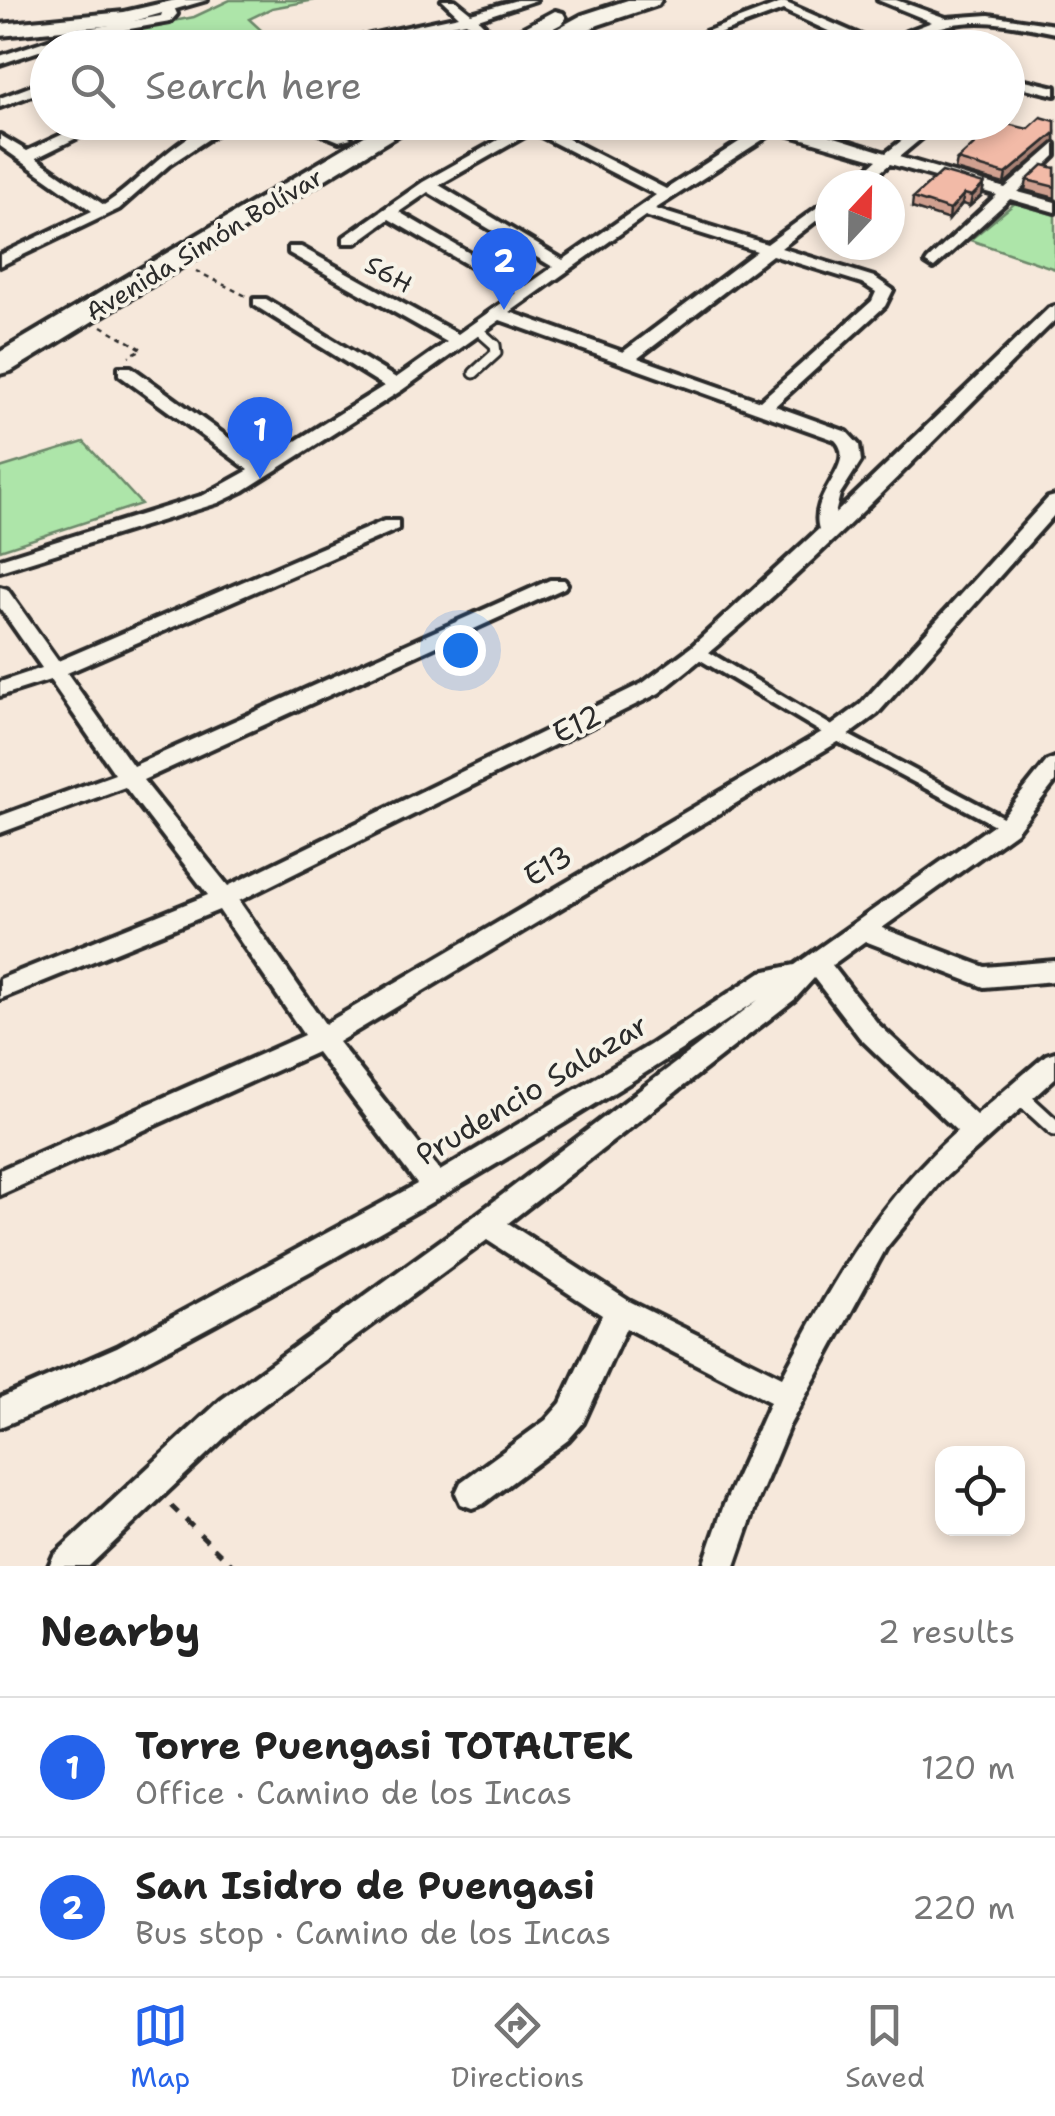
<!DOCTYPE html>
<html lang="en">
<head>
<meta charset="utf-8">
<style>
  body { margin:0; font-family:"Shantell Sans",sans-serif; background:#f6f6f6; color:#222 }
  .controls { position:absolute; right:30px; bottom:30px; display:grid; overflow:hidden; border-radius:20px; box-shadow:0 5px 15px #0003 }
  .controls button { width:90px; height:90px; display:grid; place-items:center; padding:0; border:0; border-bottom:2px solid #e0e0e0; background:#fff; color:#222; font:50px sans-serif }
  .compass { position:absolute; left:815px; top:170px; width:90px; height:90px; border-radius:50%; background:#fff; box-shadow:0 5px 15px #0003; rotate:22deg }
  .you { position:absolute; left:460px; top:650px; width:35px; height:35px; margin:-25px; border:8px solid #fff; border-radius:50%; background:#1a73e8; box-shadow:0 0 0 15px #1a73e833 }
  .badge { display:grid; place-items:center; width:65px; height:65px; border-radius:50%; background:#2563eb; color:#fff; font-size:32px; font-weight:700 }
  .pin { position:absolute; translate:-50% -82px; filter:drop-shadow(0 2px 5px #0008) }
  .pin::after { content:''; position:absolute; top:52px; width:35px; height:30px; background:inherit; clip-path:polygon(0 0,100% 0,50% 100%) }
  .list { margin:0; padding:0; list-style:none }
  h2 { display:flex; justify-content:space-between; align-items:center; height:130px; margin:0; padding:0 40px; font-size:42px }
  h2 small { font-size:32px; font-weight:400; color:#767676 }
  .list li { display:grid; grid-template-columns:65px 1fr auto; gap:30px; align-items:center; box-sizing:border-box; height:140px; padding:0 40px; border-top:2px solid #e0e0e0 }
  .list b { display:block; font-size:38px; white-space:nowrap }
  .list p { margin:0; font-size:32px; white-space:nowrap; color:#767676 }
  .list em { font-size:32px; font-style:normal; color:#767676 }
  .icon { flex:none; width:55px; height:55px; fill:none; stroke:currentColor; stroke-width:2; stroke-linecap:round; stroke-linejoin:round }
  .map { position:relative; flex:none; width:1055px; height:1566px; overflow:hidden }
  .search { position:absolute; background:#fff; box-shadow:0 5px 15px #0003; left:30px; right:30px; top:30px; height:110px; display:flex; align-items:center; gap:25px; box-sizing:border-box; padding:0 35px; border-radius:55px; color:#767676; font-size:38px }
  .sheet { height:410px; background:#fff }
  nav { display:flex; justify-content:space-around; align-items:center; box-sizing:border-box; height:140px; border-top:2px solid #e0e0e0; background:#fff; font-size:28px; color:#767676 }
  nav a { display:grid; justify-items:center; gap:5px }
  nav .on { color:#2563eb }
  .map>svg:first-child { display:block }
  .green { fill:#ade5a9; stroke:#6c886a; stroke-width:2.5 }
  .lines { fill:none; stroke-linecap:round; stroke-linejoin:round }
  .lane-far2-casing { stroke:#2b2b2b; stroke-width:15 }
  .lane-far1-casing { stroke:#2b2b2b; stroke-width:19 }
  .lane-casing { stroke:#2b2b2b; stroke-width:22 }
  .street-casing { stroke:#2b2b2b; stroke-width:8 }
  .secondary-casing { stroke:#2b2b2b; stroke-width:8 }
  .highway-casing { stroke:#2b2b2b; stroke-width:8 }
  .path-far1 { stroke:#2b2b2b; stroke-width:2.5; stroke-dasharray:5 5; stroke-linecap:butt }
  .path { stroke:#2b2b2b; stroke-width:5; stroke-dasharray:10 10; stroke-linecap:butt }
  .lane-far2 { stroke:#f7f3e8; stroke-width:9 }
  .lane-far1 { stroke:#f7f3e8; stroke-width:11 }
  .lane { stroke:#f7f3e8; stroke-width:15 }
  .street { fill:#f7f3e8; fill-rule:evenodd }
  .secondary { fill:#f7f3e8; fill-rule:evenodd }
  .highway { fill:#f7f3e8; fill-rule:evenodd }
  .wall { fill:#d0a090; stroke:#2b2b2b; stroke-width:2.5 }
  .shaded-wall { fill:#a98275; stroke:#2b2b2b; stroke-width:2.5 }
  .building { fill:#f2baa7; stroke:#2b2b2b; stroke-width:2.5 }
  .labels { text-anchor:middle; stroke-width:8; stroke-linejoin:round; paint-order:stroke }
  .far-street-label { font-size:25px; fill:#2b2b2b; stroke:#f7f3e8 }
  .street-label { font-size:30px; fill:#2b2b2b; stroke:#f7f3e8 }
</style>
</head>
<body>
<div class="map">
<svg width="1055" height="1566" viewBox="0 0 1055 1566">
  <rect width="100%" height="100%" fill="#f6e8db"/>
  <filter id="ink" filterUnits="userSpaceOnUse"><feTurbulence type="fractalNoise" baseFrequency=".01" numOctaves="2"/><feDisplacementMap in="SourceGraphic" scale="20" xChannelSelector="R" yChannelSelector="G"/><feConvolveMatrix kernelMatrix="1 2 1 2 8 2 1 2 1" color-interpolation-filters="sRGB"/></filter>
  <g filter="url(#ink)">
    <path class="green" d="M 230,0 L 315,0 L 272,8 L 249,19 L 272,40 L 248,43 L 227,34 L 199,42 L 175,36 L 138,45 L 58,47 L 78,40 L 194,17 Z
      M 1015,203 L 1055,215 L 1055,269 L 970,240 Z
      M 84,442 L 141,504 L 0,550 L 0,468 Z"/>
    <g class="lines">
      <defs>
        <path id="lane-far2" d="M 474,373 L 496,353 L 495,345 L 477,329"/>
        <path id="lane-far1" d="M 698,652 L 835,734 L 1008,826"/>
        <path id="lane" d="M 1019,1095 L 1055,1128"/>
        <path id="street" d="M 442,0 L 455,0 L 471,13 L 517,0 L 536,0 L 478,19 L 495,36 L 489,40 L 466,22 L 339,48 L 310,48 L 459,16 Z
          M 878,0 L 896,0 L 946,18 L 989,15 L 1055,25 L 1055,33 C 1016,25 974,15 936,29 C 916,36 904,48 884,48 L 906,32 L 932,22 Z
          M 784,2 L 882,45 L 883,48 L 865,48 L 783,10 L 716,35 L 705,32 Z
          M 165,5 L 173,5 L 177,14 L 170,22 L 78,38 L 0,64 L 0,56 L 75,31 L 161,16 Z
          M 1008,76 L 1055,87 L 1055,95 L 1008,84 Z
          M 48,80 L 48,89 L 0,107 L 0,98 Z
          M 89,122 L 109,122 L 36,158 L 104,205 C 143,181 185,122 234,122 L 169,165 L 119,209 L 0,266 L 0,255 L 92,211 L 0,146 L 0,135 L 27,151 Z
          M 293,122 L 315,122 L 351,138 L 339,141 Z
          M 770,122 L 787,122 L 886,153 L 925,122 L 941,122 L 899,157 L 1005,188 L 1055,144 L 1055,156 L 1018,192 L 1055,202 L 1055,212 L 1010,199 L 934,268 L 926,263 L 928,260 L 997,195 L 890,164 L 864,185 L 848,185 L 877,160 L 776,131 L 655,209 L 767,244 L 830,198 L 830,210 L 781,248 L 874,277 L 893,290 L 885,306 L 775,406 L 847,432 L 859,445 L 861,461 L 840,494 L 835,514 L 1049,308 L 1055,306 L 1055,320 C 927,445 800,583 659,693 L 239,901 L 325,1024 L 827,729 L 861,704 L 1048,498 L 1055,496 L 1055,514 L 877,714 L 843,739 L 338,1042 L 440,1171 L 650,1045 L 761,972 L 795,965 L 1000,820 L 1047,761 L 1055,758 L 1055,782 L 1016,832 L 882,928 L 985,967 L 1055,961 L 1055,981 L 984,987 L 865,941 L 832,965 L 878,1024 L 976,1115 L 1046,1055 L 1055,1052 L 1055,1078 L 941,1181 L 886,1248 L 789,1426 L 756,1505 L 735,1566 L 703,1566 L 724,1505 L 770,1402 L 626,1328 L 583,1423 L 568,1440 L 483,1504 L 472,1508 L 461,1504 L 456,1493 L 461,1482 L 546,1420 L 561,1403 L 602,1315 L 487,1240 L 243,1420 L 89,1566 L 49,1566 L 54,1555 L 221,1400 L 476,1215 L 758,1000 C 613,1096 463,1186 311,1271 C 209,1327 109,1385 0,1427 L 0,1398 L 117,1347 L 417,1184 L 317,1052 L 0,1195 L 0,1170 L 304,1035 L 219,910 L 0,999 L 0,979 L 208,895 L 125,787 L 0,833 L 0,816 L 115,774 L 50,680 L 0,696 L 0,682 L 42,668 L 0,608 L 0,587 L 7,589 L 58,661 L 384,521 L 398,521 L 398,529 L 67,673 L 133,766 L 550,580 L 564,580 L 567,584 L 564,588 L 143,780 L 228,886 L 643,683 L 691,647 L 819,529 C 808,493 859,464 835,440 L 500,320 L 402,390 L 243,491 L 218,503 L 0,571 L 0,559 L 204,495 L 249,470 L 119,375 L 119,367 L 131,367 L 262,462 L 384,386 L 254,305 L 254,299 L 266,299 L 396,378 L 447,342 L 289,253 L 289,247 L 301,247 L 458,334 L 516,293 L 389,219 L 356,243 L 344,243 L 344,237 L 423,182 L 523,126 L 545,127 L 666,189 ZM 530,133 L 537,134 L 656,195 L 563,260 L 439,185 ZM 428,192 L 553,267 L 526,286 L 399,212 ZM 645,216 L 757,251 L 623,352 L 510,312 ZM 772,255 L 862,283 L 876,292 L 872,301 L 760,401 L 638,358 ZM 814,978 L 860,1038 L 957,1131 C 875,1205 833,1281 782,1377 L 629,1301 L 508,1223 L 795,999 Z"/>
        <path id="secondary" d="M 176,0 L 207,0 L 124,24 L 0,36 L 0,24 L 124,12 Z"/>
        <path id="highway" d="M 628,0 L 661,0 L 658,5 L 598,25 L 552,48 L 522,48 L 582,15 Z
          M 555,11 L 563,13 L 566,18 L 563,23 L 516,48 L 486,48 Z
          M 388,122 L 419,122 L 11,371 L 0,374 L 0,352 Z"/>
      </defs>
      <use href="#lane-far2" class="lane-far2-casing"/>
      <use href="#lane-far1" class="lane-far1-casing"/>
      <use href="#lane" class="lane-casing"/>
      <use href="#street" class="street-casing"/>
      <use href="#secondary" class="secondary-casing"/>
      <use href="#highway" class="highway-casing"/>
      <path class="path-far1" d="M 196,271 L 246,296
        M 102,326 L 142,349 L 129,356"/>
      <path class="path" d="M 171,1506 L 233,1566"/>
      <use href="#lane-far2" class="lane-far2"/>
      <use href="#lane-far1" class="lane-far1"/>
      <use href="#lane" class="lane"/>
      <use href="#street" class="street"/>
      <use href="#secondary" class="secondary"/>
      <use href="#highway" class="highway"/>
    </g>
    <path class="wall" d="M 1055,121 L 1055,141 L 1004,184 L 955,170 L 957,160 L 1028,129 Z
      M 1055,168 L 1055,198 L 1025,190 L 1027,180 Z
      M 984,184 L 982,195 L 970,206 L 962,204 L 949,220 L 912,208 L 913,198 Z"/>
    <path class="shaded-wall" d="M 1055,133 L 1055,141 L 1004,184 L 1006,174 Z
      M 984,184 L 982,195 L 970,206 L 972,196 Z
      M 964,194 L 962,204 L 949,220 L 950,210 Z"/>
    <path class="building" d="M 1041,117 L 1055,121 L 1055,133 L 1006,174 L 957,160 L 999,122 L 1028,129 Z
      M 1043,165 L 1055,168 L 1055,187 L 1027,180 Z
      M 942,172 L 984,184 L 972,196 L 964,194 L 950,210 L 913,198 Z"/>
  </g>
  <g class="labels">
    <g class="far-street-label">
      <text transform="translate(204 244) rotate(-31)" y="9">Avenida Simón Bolívar</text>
      <text transform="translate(389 274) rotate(29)" y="9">S6H</text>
    </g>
    <g class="street-label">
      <text transform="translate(577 724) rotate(-26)" y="10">E12</text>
      <text transform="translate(548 866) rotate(-31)" y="10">E13</text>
      <text transform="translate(532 1090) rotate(-31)" y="10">Prudencio Salazar</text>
    </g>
  </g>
</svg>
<div class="controls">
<button><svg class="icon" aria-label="locate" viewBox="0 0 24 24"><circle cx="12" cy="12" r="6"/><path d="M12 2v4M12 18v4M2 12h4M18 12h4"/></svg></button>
</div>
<svg class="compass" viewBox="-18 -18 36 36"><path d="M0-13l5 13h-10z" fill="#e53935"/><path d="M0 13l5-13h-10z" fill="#767676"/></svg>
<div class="you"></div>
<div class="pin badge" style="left:260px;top:479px">1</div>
<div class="pin badge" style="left:504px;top:310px">2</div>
<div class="search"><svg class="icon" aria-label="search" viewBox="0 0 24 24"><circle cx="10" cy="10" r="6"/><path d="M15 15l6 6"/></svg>Search here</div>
</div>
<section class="sheet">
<h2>Nearby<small>2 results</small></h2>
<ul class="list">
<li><span class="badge">1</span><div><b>Torre Puengasi TOTALTEK</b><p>Office · Camino de los Incas</p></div><em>120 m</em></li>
<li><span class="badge">2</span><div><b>San Isidro de Puengasi</b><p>Bus stop · Camino de los Incas</p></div><em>220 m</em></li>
</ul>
</section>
<nav>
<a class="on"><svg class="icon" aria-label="map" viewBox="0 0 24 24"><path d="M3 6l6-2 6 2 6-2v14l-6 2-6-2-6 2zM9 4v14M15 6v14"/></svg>Map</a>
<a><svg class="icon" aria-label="directions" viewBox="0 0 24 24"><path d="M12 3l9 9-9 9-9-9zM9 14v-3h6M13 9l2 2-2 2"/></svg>Directions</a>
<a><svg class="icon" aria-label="saved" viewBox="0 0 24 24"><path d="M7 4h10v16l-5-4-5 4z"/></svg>Saved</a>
</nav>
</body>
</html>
